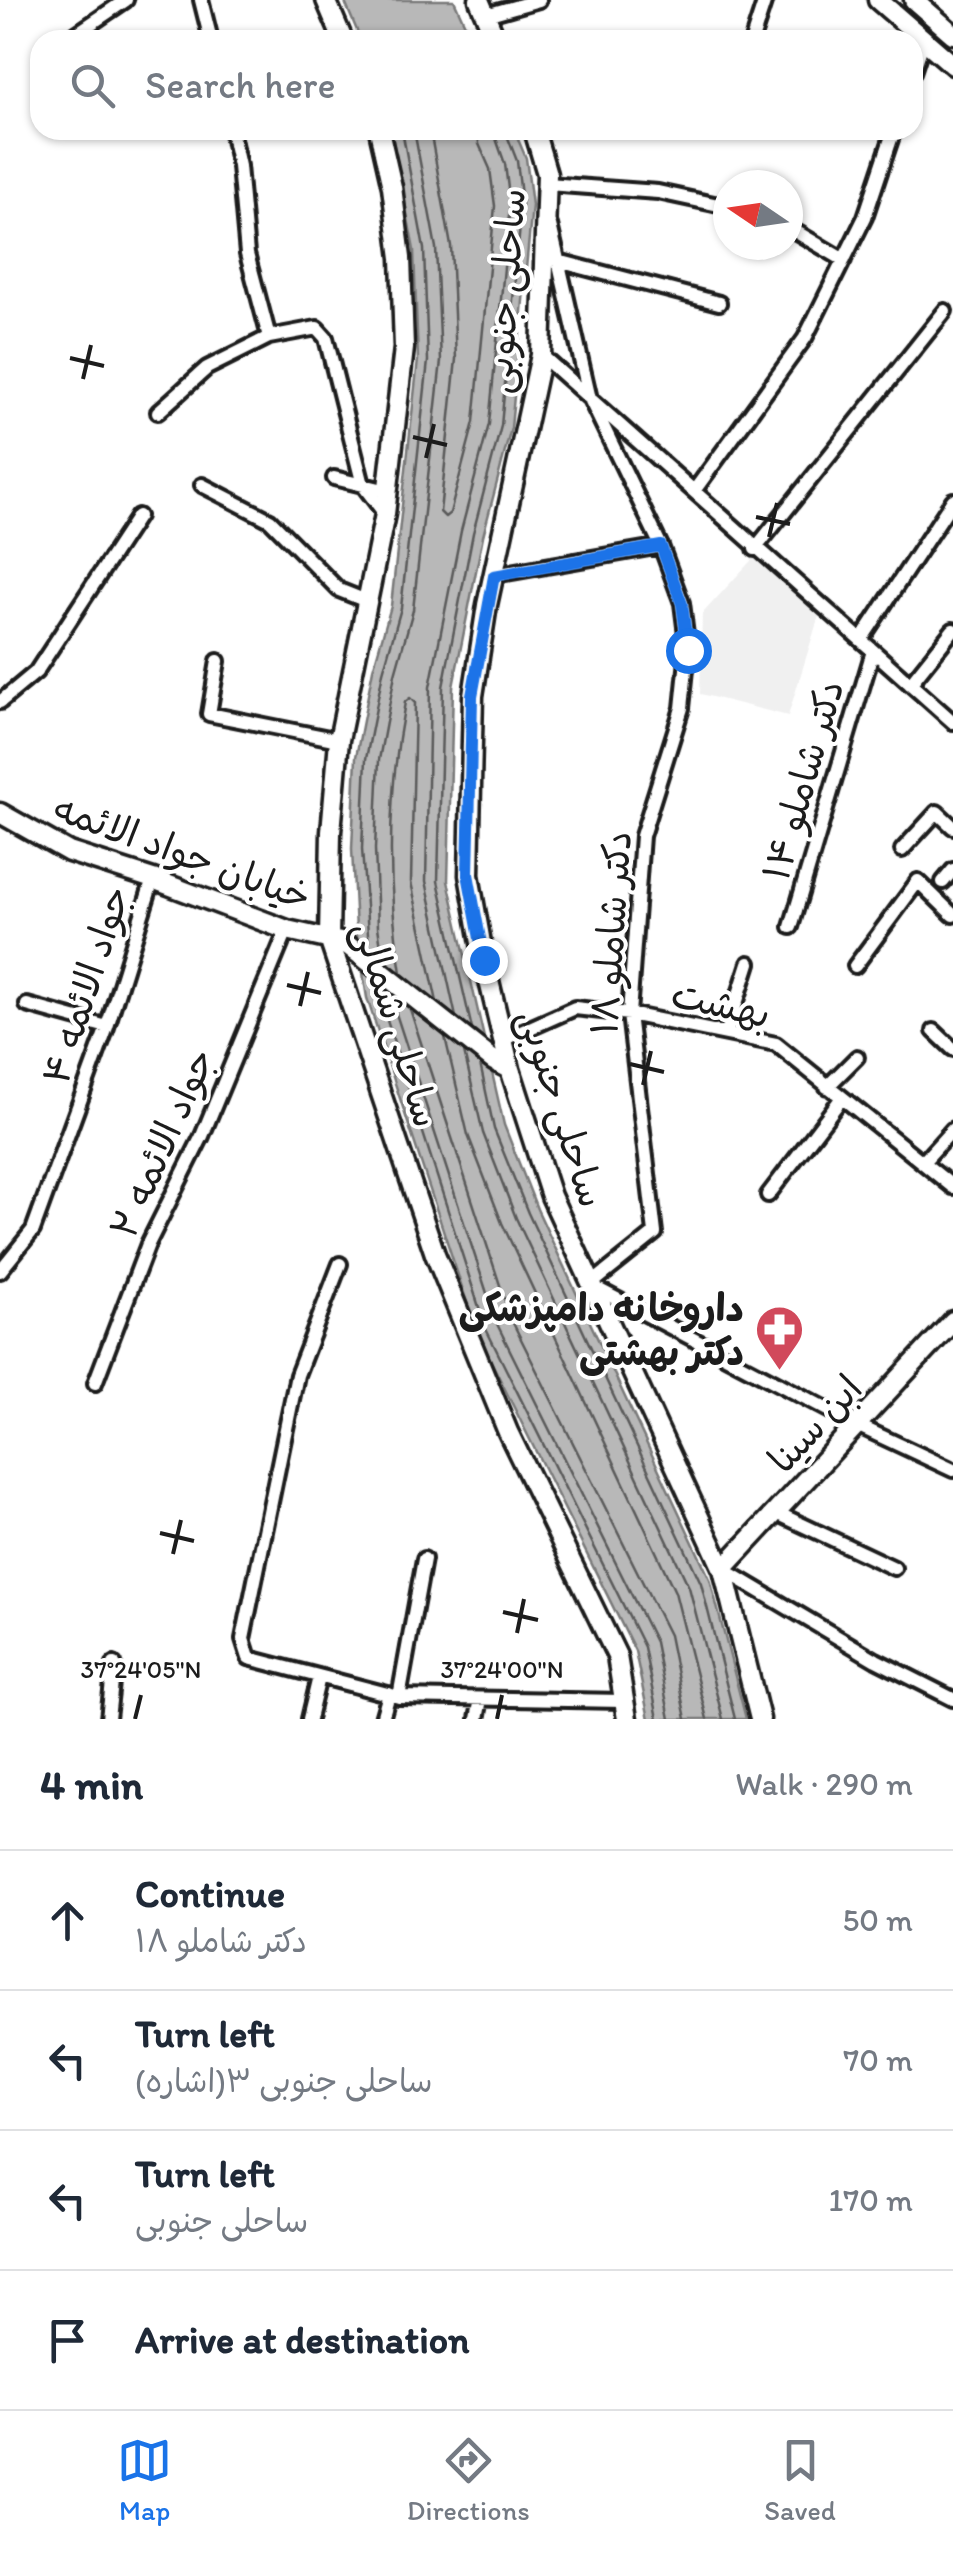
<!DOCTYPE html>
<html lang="en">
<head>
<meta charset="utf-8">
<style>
  body { margin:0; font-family:Itim,"Playpen Sans Arabic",sans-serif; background:#f2f2f3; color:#1f2937 }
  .compass { position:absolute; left:713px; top:170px; width:90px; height:90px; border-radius:50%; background:#fff; box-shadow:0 2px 8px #0004; rotate:283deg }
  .stop { position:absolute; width:30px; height:30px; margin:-22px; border:8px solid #1a73e8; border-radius:50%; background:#fff }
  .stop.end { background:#1a73e8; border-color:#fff; box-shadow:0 2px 10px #0008 }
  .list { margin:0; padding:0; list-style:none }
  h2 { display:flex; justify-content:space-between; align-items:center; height:130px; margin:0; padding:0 40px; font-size:42px }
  h2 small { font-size:32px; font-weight:400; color:#747a83 }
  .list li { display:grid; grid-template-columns:65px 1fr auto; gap:30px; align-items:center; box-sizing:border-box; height:140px; padding:0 40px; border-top:2px solid #e0e1e3 }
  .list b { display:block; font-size:38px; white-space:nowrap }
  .list p { margin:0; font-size:32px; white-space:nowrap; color:#747a83 }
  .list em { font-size:32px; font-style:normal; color:#747a83 }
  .icon { flex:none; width:55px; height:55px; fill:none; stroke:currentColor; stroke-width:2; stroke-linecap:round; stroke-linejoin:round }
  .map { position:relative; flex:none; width:953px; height:1719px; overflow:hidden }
  .search { position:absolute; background:#fff; box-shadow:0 2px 8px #0004; left:30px; right:30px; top:30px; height:110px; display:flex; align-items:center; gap:25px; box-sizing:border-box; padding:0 35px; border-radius:30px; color:#747a83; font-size:38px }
  .sheet { height:690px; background:#fff }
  nav { display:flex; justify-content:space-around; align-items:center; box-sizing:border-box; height:140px; border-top:2px solid #e0e1e3; background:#fff; font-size:28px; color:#747a83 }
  nav a { display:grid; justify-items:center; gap:5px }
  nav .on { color:#1a73e8 }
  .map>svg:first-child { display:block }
  .built { fill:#f0f0f0 }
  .water { fill:#b8b8b8; stroke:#7a7a7a; stroke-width:2.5 }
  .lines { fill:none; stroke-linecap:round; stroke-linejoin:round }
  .shore { stroke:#5a5a5a; stroke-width:2.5 }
  .street-casing { stroke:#1c1c1c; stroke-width:20 }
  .secondary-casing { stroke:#1c1c1c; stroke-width:25 }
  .street { stroke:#fff; stroke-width:12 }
  .secondary { stroke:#fff; stroke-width:18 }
  .route { stroke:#1a73e8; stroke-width:12 }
  .ticks { fill:none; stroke:#1c1c1c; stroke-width:4 }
  .labels { text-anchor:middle; stroke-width:8; stroke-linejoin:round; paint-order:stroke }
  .street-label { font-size:38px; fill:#1c1c1c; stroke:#fff }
  .poi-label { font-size:38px; font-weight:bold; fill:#1c1c1c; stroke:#fff; text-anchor:end }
  .ticks-label { font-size:25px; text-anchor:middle; fill:#1c1c1c; stroke:#fff; stroke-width:8; stroke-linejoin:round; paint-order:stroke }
</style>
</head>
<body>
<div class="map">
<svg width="953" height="1719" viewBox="0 0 953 1719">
  <rect width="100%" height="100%" fill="#fff"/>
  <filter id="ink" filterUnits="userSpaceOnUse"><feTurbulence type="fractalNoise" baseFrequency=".01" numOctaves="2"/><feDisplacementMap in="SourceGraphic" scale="20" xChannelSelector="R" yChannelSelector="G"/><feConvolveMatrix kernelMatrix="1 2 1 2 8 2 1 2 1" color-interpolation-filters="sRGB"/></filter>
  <g filter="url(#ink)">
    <path class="built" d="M 759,552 L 822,606 L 788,716 L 700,694 L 702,614 Z"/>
    <path class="water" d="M 344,0 L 454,0 L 472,40 L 361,40 Z
      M 391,130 L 514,130 L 526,158 L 532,205 L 511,428 L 483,536 L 453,687 L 448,881 L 504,1125 L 537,1209 L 710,1579 L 746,1719 L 649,1719 L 635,1651 L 477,1333 L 367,998 L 356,930 L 352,849 L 356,757 L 373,669 L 391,606 L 418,360 L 414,250 Z"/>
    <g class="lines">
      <path class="shore" d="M 430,130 L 451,246 L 456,359 L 440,512 L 445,517 L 450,513 L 474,422 L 495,206 L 490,169 L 479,144 L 478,130
        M 369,948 L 362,849 L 366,759 L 383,672 L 401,608 L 428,361 L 424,249 L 402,130
        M 383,959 L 378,927 L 375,849 L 379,760 L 395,674 L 413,610 L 441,361 L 436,248 L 414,130
        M 401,973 C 386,882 388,792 405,702 L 410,698 L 415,703 L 411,882 L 437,1002
        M 374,980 L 486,1329 L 644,1647 L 658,1719
        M 389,992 L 497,1324 L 655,1642 L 670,1719
        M 410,1009 L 511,1319 L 669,1635 L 686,1719
        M 456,1017 L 426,881 L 430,687 L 461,531 L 489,424 L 510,205 L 505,164 L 493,130
        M 472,1029 L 438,881 L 443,687 L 473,533 L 501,426 L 522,205 L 517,161 L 505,130
        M 445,1037 L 468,1135 L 502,1223 L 675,1592 L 707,1719
        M 464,1052 L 483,1133 L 516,1218 L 689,1587 L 723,1719
        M 480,1064 L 494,1129 L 528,1213 L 701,1583 L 735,1719"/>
      <defs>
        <path id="street" d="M 201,0 L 211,40
          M 486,15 L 539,0
          M 76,34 L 126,0
          M 752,40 L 765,0
          M 913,72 L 924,39
          M 231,130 L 239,166 L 247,254 L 269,337
          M 547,184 L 658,192 L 728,207
          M 550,225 L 590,399 L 661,546 L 682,603 L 688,650 L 682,708 L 642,836 L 629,1014 L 655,1233 L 590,1285 L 859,1426 L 953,1470
          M 788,227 L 844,260
          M 558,261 L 719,303
          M 541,355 L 953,722
          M 158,412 L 207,368 L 269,337 L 317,328 L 326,338 L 363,485 L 385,514
          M 334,478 L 388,491
          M 202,485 L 270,520 L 339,590 L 369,602
          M 694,491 L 805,338 L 865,217 L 894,130
          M 755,549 L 945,311
          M 494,575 L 661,546
          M 861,640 L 953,500
          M 218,661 L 209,714 L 339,740
          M 910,684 L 953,630
          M 0,702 L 36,672 L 138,516
          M 902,850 L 937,812 L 953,827
          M 943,882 L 953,870
          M 791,927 L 873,651
          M 855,966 L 918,881 L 953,915
          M 27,1005 L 107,1027
          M 934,1031 L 953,1049
          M 727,1032 L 749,963
          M 503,1040 L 575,1008 L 629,1014 L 776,1044 L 953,1187
          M 827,1087 L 857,1057
          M 924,1161 L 953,1129
          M 768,1195 L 841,1099
          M 340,1264 L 297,1375 L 243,1639 L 249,1658 L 399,1697 L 624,1701
          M 0,1271 L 33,1230 L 107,1027 L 153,879
          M 95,1383 L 148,1244 L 202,1136 L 287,930
          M 777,1513 L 894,1568
          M 723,1569 L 876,1660 L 953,1699
          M 399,1697 L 424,1559
          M 108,1719 L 114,1664
          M 309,1719 L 319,1677
          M 382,1719 L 389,1694
          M 477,1719 L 481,1699"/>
        <path id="secondary" d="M 326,0 L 343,40
          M 479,0 L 496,40
          M 878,0 L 953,65
          M 914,0 L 953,34
          M 379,130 L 392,187 L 401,258 L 404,348 L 385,514 L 339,740 L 331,832 L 329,939 L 435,1254 L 508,1432 L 617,1656 L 627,1719
          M 534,130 L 547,174 L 541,355 L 487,605 L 473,696 L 469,875 L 484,960 L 510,1069 L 551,1196 L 723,1569 L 760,1719
          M 0,813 L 69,852 L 153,879 L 287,930 L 345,943 L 494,1061 L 510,1069
          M 723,1569 L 953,1321"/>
      </defs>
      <use href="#street" class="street-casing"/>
      <use href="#secondary" class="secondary-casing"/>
      <use href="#street" class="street"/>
      <use href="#secondary" class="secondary"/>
    </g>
  </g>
  <g class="lines" filter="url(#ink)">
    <path class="route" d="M 484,960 L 468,874 L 470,787 L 472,696 L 494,576 L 661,546 L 682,604 L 688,650"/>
  </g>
  <path class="ticks" d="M 70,358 L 104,366M 83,379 L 91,345M 413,437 L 447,445M 426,458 L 434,424M 756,517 L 790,524M 769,537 L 777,503M 287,985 L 321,993M 300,1006 L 308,972M 630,1064 L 664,1072M 643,1085 L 651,1051M 160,1533 L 194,1541M 173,1554 L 181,1520M 503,1612 L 538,1620M 517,1633 L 524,1599M 135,1719 L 141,1695M 497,1719 L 502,1695"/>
  <defs>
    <symbol id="pharmacy-pin" viewBox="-11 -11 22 30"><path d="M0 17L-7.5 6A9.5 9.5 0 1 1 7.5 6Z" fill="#d1495b" stroke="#fff"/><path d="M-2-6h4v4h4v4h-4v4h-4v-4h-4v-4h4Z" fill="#fff"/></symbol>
  </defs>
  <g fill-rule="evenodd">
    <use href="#pharmacy-pin" x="752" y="1302" width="55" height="75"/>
  </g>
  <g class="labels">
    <g class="street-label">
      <text transform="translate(505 291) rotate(-86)" y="13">ساحلی جنوبی</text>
      <text transform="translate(803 780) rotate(-74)" y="13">دکتر شاملو ۱۴</text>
      <text transform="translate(182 852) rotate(20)" y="13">خیابان جواد الائمه</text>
      <text transform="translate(611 933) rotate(-86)" y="13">دکتر شاملو ۱۸</text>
      <text transform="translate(86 985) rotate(-72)" y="13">جواد الائمه ۴</text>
      <text transform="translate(721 1004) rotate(13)" y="13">بهشت</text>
      <text transform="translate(397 1024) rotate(73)" y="13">ساحلی شمالی</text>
      <text transform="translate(562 1108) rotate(72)" y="13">ساحلی جنوبی</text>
      <text transform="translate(162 1143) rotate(-66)" y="13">جواد الائمه ۲</text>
      <text transform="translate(815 1424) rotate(-47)" y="13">ابن سینا</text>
    </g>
    <g class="poi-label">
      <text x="744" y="1321">داروخانه دامپزشکی<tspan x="744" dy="44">دکتر بهشتی</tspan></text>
    </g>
  </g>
  <g class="ticks-label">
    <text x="141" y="1678">37°24'05"N</text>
    <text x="502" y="1678">37°24'00"N</text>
  </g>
</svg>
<svg class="compass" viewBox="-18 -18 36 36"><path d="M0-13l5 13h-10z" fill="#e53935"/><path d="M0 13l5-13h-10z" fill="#747a83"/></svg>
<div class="stop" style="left:688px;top:650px"></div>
<div class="stop end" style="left:484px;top:960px"></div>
<div class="search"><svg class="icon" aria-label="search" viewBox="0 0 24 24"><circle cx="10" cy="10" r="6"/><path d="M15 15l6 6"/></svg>Search here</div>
</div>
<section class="sheet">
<h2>4 min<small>Walk · 290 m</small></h2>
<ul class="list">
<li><svg class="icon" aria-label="ahead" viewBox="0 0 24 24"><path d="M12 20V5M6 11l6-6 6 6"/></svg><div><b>Continue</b><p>دکتر شاملو ۱۸</p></div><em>50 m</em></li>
<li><svg class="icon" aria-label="left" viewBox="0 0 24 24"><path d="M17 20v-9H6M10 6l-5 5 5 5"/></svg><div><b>Turn left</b><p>ساحلی جنوبی ۳(اشاره)</p></div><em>70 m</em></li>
<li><svg class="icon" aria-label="left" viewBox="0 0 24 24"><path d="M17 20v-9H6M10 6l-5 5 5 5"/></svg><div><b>Turn left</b><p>ساحلی جنوبی</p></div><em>170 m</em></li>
<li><svg class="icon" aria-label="arrive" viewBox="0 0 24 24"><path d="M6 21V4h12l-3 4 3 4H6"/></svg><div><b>Arrive at destination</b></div></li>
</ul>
</section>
<nav>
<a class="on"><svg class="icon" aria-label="map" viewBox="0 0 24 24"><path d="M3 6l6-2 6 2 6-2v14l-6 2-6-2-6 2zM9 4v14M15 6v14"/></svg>Map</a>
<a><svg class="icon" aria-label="directions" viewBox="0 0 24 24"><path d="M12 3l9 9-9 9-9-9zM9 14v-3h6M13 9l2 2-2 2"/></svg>Directions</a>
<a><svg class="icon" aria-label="saved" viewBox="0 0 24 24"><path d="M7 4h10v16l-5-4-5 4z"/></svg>Saved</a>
</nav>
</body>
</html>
